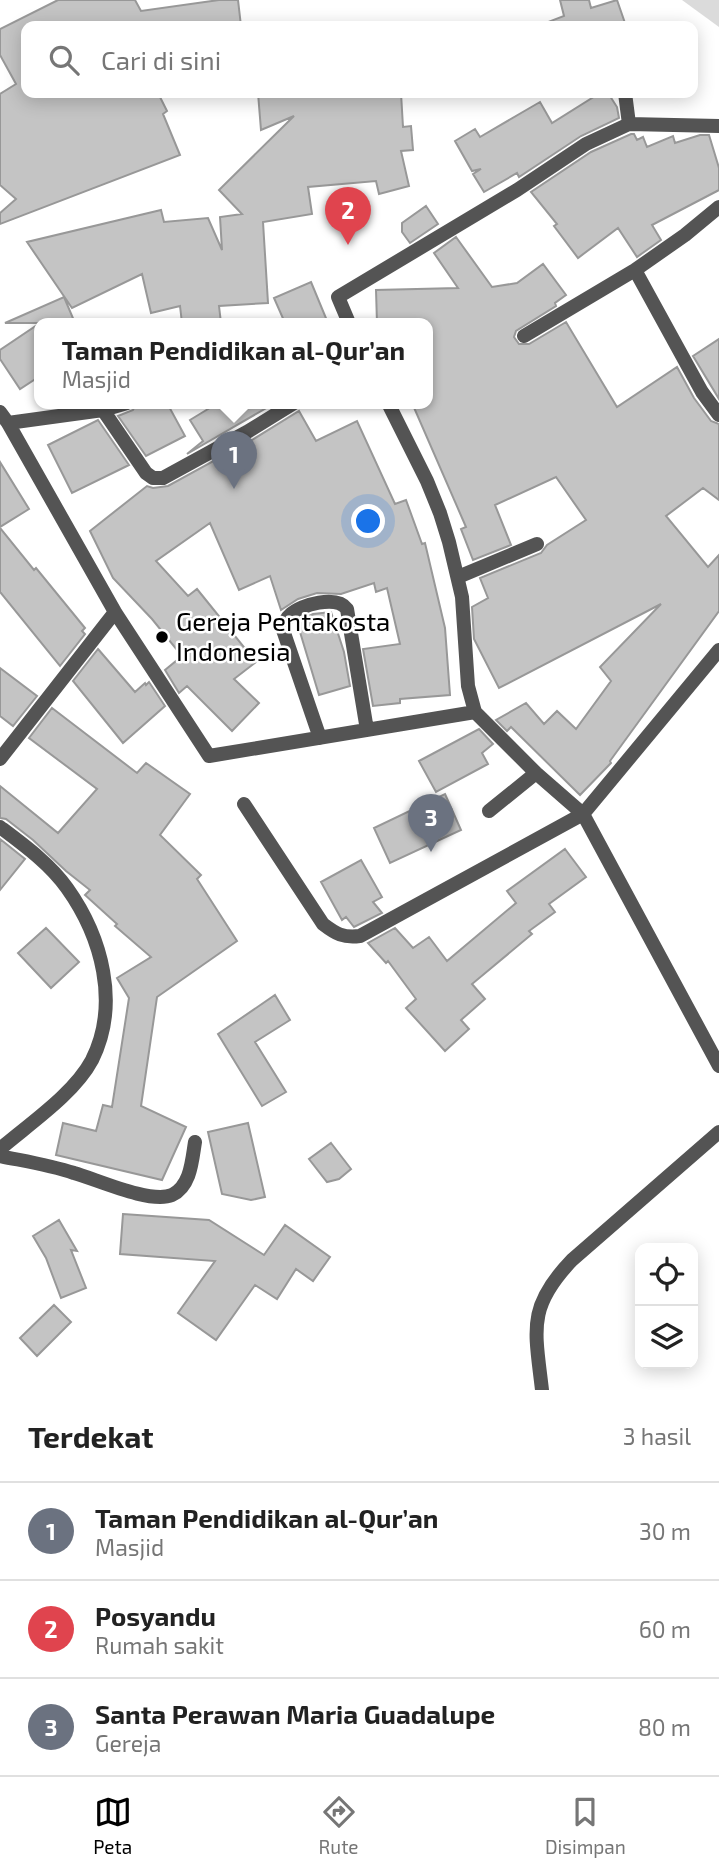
<!DOCTYPE html>
<html lang="id">
<head>
<meta charset="utf-8">
<style>
  body { margin:0; font-family:"Exo 2",sans-serif; background:#f2f2f2; color:#222 }
  .controls { position:absolute; right:21px; bottom:21px; display:grid; overflow:hidden; border-radius:14px; box-shadow:0 4px 18px #0003 }
  .controls button { width:63px; height:63px; display:grid; place-items:center; padding:0; border:0; border-bottom:2px solid #e0e0e0; background:#fff; color:#222; font:35px sans-serif }
  .you { position:absolute; left:369px; top:522px; width:24px; height:24px; margin:-18px; border:5px solid #fff; border-radius:50%; background:#1a73e8; box-shadow:0 0 0 10px #1a73e833 }
  .badge { display:grid; place-items:center; width:46px; height:46px; border-radius:50%; background:#000; color:#fff; font-size:23px; font-weight:700 }
  .pin { position:absolute; translate:-50% -58px; filter:drop-shadow(0 2px 4px #0008) }
  .pin::after { content:''; position:absolute; top:37px; width:24px; height:21px; background:inherit; clip-path:polygon(0 0,100% 0,50% 100%) }
  .popup { position:absolute; left:34px; top:318px; width:399px; height:91px; box-sizing:border-box; display:grid; place-content:center; border-radius:14px; background:#fff; filter:drop-shadow(0 2px 5px #0005); font-size:23px; white-space:nowrap; color:#767676 }
  .popup b { font-size:26px; color:#222 }
  .popup::after { content:''; position:absolute; left:50%; top:100%; margin-left:-14px; border:14px solid transparent; border-top-color:#fff }
  .list { margin:0; padding:0; list-style:none }
  h2 { display:flex; justify-content:space-between; align-items:center; height:91px; margin:0; padding:0 28px; font-size:30px }
  h2 small { font-size:23px; font-weight:400; color:#767676 }
  .list li { display:grid; grid-template-columns:46px 1fr auto; gap:21px; align-items:center; box-sizing:border-box; height:98px; padding:0 28px; border-top:2px solid #e0e0e0 }
  .list b { display:block; font-size:26px; white-space:nowrap }
  .list p { margin:0; font-size:23px; white-space:nowrap; color:#767676 }
  .list em { font-size:23px; font-style:normal; color:#767676 }
  .icon { flex:none; width:38px; height:38px; fill:none; stroke:currentColor; stroke-width:2; stroke-linecap:round; stroke-linejoin:round }
  .map { position:relative; flex:none; width:719px; height:1390px; overflow:hidden }
  .search { position:absolute; background:#fff; box-shadow:0 4px 18px #0003; left:21px; right:21px; top:21px; height:77px; display:flex; align-items:center; gap:18px; box-sizing:border-box; padding:0 24px; border-radius:14px; color:#767676; font-size:26px }
  .sheet { height:385px; background:#fff }
  nav { display:flex; justify-content:space-around; align-items:center; box-sizing:border-box; height:98px; border-top:2px solid #e0e0e0; background:#fff; font-size:19px; color:#767676 }
  nav a { display:grid; justify-items:center; gap:4px }
  nav .on { color:#000 }
  .map>svg:first-child { display:block }
  .green { fill:#dbdbdb }
  .building { fill:#c4c4c4; stroke:#989898; stroke-width:2 }
  .lines { fill:none; stroke-linecap:round; stroke-linejoin:round }
  .street { stroke:#545454; stroke-width:14 }
  .poi-dot { fill:#000; stroke:#fff; stroke-width:2.5 }
  .labels { text-anchor:middle; stroke-width:5; stroke-linejoin:round; paint-order:stroke }
  .poi-label { font-size:26px; fill:#000; stroke:#fff; text-anchor:start }
</style>
</head>
<body>
<div class="map">
<svg width="719" height="1390" viewBox="0 0 719 1390">
  <rect width="100%" height="100%" fill="#fff"/>
  <path class="green" d="M 682,0 L 719,0 L 719,27 Z"/>
  <path class="building" d="M 58,0 L 135,0 L 141,11 L 219,0 L 238,0 L 241,26 L 26,26 L 26,93 L 158,93 L 167,111 L 163,114 L 180,155 L 0,224 L 0,213 L 16,199 L 0,185 L 0,94 L 16,84 L 0,55 L 0,29 Z
    M 560,0 L 589,0 L 591,8 L 617,0 L 626,26 L 549,26 L 548,22 L 564,16 Z
    M 258,93 L 401,93 L 403,127 L 411,126 L 413,150 L 401,151 L 409,186 L 379,194 L 376,181 L 308,187 L 312,214 L 263,222 L 268,303 L 219,306 L 221,323 L 182,323 L 180,306 L 151,313 L 142,274 L 72,308 L 27,242 L 161,210 L 164,222 L 208,218 L 222,250 L 220,217 L 242,214 L 219,190 L 294,116 L 261,130 Z
    M 600,93 L 608,93 L 617,107 L 619,118 L 581,136 L 519,177 L 517,173 L 484,192 L 473,174 L 481,169 L 472,171 L 455,141 L 475,129 L 480,137 L 540,102 L 552,123 Z
    M 631,134 L 634,134 L 637,140 L 643,137 L 647,147 L 673,136 L 675,143 L 700,135 L 709,135 L 719,168 L 719,190 L 652,225 L 661,240 L 637,257 L 618,228 L 578,258 L 554,226 L 557,224 L 531,192 L 591,152 Z
    M 426,206 L 438,224 L 410,243 L 402,232 L 402,223 Z
    M 456,237 L 492,287 L 517,283 L 543,264 L 566,295 L 555,303 L 556,306 L 516,331 L 514,337 L 519,344 L 529,344 L 566,322 L 617,407 L 677,367 L 694,398 L 711,421 L 719,424 L 719,500 L 703,488 L 666,516 L 708,567 L 719,555 L 719,611 L 610,761 L 611,763 L 580,795 L 511,727 L 507,731 L 496,720 L 526,703 L 544,724 L 557,711 L 576,729 L 611,681 L 600,667 L 661,604 L 499,688 L 474,639 L 472,607 L 488,598 L 480,578 L 541,553 L 547,545 L 586,520 L 556,477 L 495,505 L 511,545 L 473,560 L 461,529 L 466,527 L 412,403 L 428,403 L 428,323 L 377,323 L 376,290 L 458,288 L 434,253 Z
    M 311,282 L 328,323 L 285,323 L 274,298 Z
    M 64,297 L 75,323 L 40,323 L 40,376 L 20,389 L 0,359 L 0,350 L 40,323 L 5,323 Z
    M 719,339 L 719,399 L 693,356 Z
    M 136,403 L 167,403 L 185,436 L 146,456 L 118,416 L 133,410 Z
    M 218,403 L 275,403 L 187,454 L 203,441 L 190,420 Z
    M 299,411 L 316,441 L 357,421 L 395,504 L 406,500 L 422,544 L 425,543 L 445,628 L 450,695 L 400,699 L 400,703 L 373,706 L 363,649 L 400,644 L 387,588 L 376,592 L 374,583 L 341,594 L 317,593 L 298,599 L 281,610 L 270,576 L 239,590 L 210,523 L 156,561 L 188,596 L 197,589 L 256,662 L 234,679 L 259,703 L 232,731 L 187,686 L 179,693 L 165,670 L 182,656 L 152,619 L 113,578 L 90,531 L 147,486 L 153,488 L 168,486 L 252,440 Z
    M 98,420 L 129,465 L 72,493 L 48,445 Z
    M 0,462 L 29,509 L 0,527 Z
    M 0,528 L 34,570 L 36,568 L 85,628 L 82,631 L 85,634 L 60,666 L 0,592 Z
    M 331,612 L 344,652 L 350,686 L 319,695 L 297,622 L 313,614 Z
    M 98,649 L 135,692 L 145,683 L 146,685 L 149,682 L 165,706 L 123,743 L 73,681 Z
    M 0,668 L 37,696 L 13,726 L 0,716 Z
    M 52,708 L 137,773 L 146,763 L 190,794 L 160,835 L 201,875 L 197,879 L 237,941 L 157,997 L 141,1106 L 186,1127 L 162,1180 L 56,1155 L 63,1123 L 96,1131 L 103,1105 L 112,1107 L 129,998 L 117,978 L 151,957 L 115,926 L 117,924 L 85,895 L 90,890 L 66,871 L 33,840 L 6,819 L 0,818 L 0,786 L 58,833 L 97,789 L 29,738 Z
    M 479,729 L 493,744 L 482,753 L 488,764 L 436,792 L 419,761 Z
    M 445,794 L 461,830 L 390,863 L 374,828 Z
    M 0,839 L 25,859 L 0,890 Z
    M 565,849 L 586,877 L 549,904 L 555,912 L 529,931 L 532,934 L 472,984 L 485,999 L 461,1020 L 469,1029 L 445,1051 L 406,1008 L 416,999 L 388,961 L 386,963 L 368,943 L 395,928 L 413,948 L 429,937 L 447,961 L 516,903 L 507,891 Z
    M 361,860 L 382,897 L 373,902 L 382,913 L 354,927 L 346,917 L 342,920 L 321,882 Z
    M 46,928 L 79,962 L 51,988 L 18,953 Z
    M 275,995 L 290,1020 L 255,1042 L 286,1092 L 262,1106 L 218,1034 Z
    M 248,1123 L 265,1197 L 251,1200 L 222,1194 L 208,1132 Z
    M 331,1143 L 351,1169 L 339,1179 L 327,1182 L 309,1159 Z
    M 123,1214 L 209,1220 L 264,1255 L 285,1225 L 330,1257 L 313,1281 L 296,1269 L 277,1299 L 255,1285 L 216,1340 L 178,1313 L 215,1261 L 120,1254 Z
    M 59,1220 L 77,1251 L 71,1250 L 86,1288 L 61,1298 L 46,1258 L 33,1236 Z
    M 54,1305 L 71,1322 L 37,1356 L 20,1338 Z"/>
  <g class="lines">
    <path class="street" d="M 625,93 L 629,124
      M 635,270 L 702,392 L 719,415
      M 349,323 L 338,297 L 517,190 L 586,144 L 629,124 L 719,126
      M 524,336 L 635,270 L 685,235 L 719,207
      M 388,403 L 427,481 L 440,513 L 449,542 L 462,597 L 468,686 L 475,712 L 536,773 L 583,814 L 719,1066
      M 103,410 L 146,473 L 153,478 L 163,478 L 247,432 L 294,403
      M 0,412 L 8,423 L 115,612 L 209,756 L 475,712
      M 8,423 L 103,410 L 127,403
      M 458,577 L 537,544
      M 320,738 L 283,630 C 284,625 285,619 290,615 C 301,604 337,595 347,609 L 367,730
      M 0,759 L 115,612
      M 244,804 L 323,924 C 336,934 343,938 360,936 L 583,814 L 719,650
      M 489,811 L 536,773
      M 0,827 C 24,845 50,864 67,888 C 102,937 120,1004 92,1060 C 74,1094 29,1124 0,1149
      M 0,1156 C 24,1161 50,1165 74,1173 C 96,1179 150,1204 172,1195 C 191,1186 192,1160 195,1142
      M 542,1390 C 535,1329 527,1307 572,1260 L 719,1132"/>
  </g>
  <circle class="poi-dot" cx="162" cy="637" r="7"/>
  <g class="labels">
    <g class="poi-label">
      <text x="176" y="631">Gereja Pentakosta<tspan x="176" dy="30">Indonesia</tspan></text>
    </g>
  </g>
</svg>
<div class="controls">
<button><svg class="icon" aria-label="locate" viewBox="0 0 24 24"><circle cx="12" cy="12" r="6"/><path d="M12 2v4M12 18v4M2 12h4M18 12h4"/></svg></button>
<button><svg class="icon" aria-label="layers" viewBox="0 0 24 24"><path d="M12 4l9 5-9 5-9-5zM3 14l9 5 9-5"/></svg></button>
</div>
<div class="you"></div>
<div class="pin badge" style="left:234px;top:489px;background:#6b7280">1</div>
<div class="popup"><b>Taman Pendidikan al-Qur’an</b>Masjid</div>
<div class="pin badge" style="left:348px;top:245px;background:#e0444e">2</div>
<div class="pin badge" style="left:431px;top:852px;background:#6b7280">3</div>
<div class="search"><svg class="icon" aria-label="search" viewBox="0 0 24 24"><circle cx="10" cy="10" r="6"/><path d="M15 15l6 6"/></svg>Cari di sini</div>
</div>
<section class="sheet">
<h2>Terdekat<small>3 hasil</small></h2>
<ul class="list">
<li><span class="badge" style="background:#6b7280">1</span><div><b>Taman Pendidikan al-Qur’an</b><p>Masjid</p></div><em>30 m</em></li>
<li><span class="badge" style="background:#e0444e">2</span><div><b>Posyandu</b><p>Rumah sakit</p></div><em>60 m</em></li>
<li><span class="badge" style="background:#6b7280">3</span><div><b>Santa Perawan Maria Guadalupe</b><p>Gereja</p></div><em>80 m</em></li>
</ul>
</section>
<nav>
<a class="on"><svg class="icon" aria-label="map" viewBox="0 0 24 24"><path d="M3 6l6-2 6 2 6-2v14l-6 2-6-2-6 2zM9 4v14M15 6v14"/></svg>Peta</a>
<a><svg class="icon" aria-label="directions" viewBox="0 0 24 24"><path d="M12 3l9 9-9 9-9-9zM9 14v-3h6M13 9l2 2-2 2"/></svg>Rute</a>
<a><svg class="icon" aria-label="saved" viewBox="0 0 24 24"><path d="M7 4h10v16l-5-4-5 4z"/></svg>Disimpan</a>
</nav>
</body>
</html>
